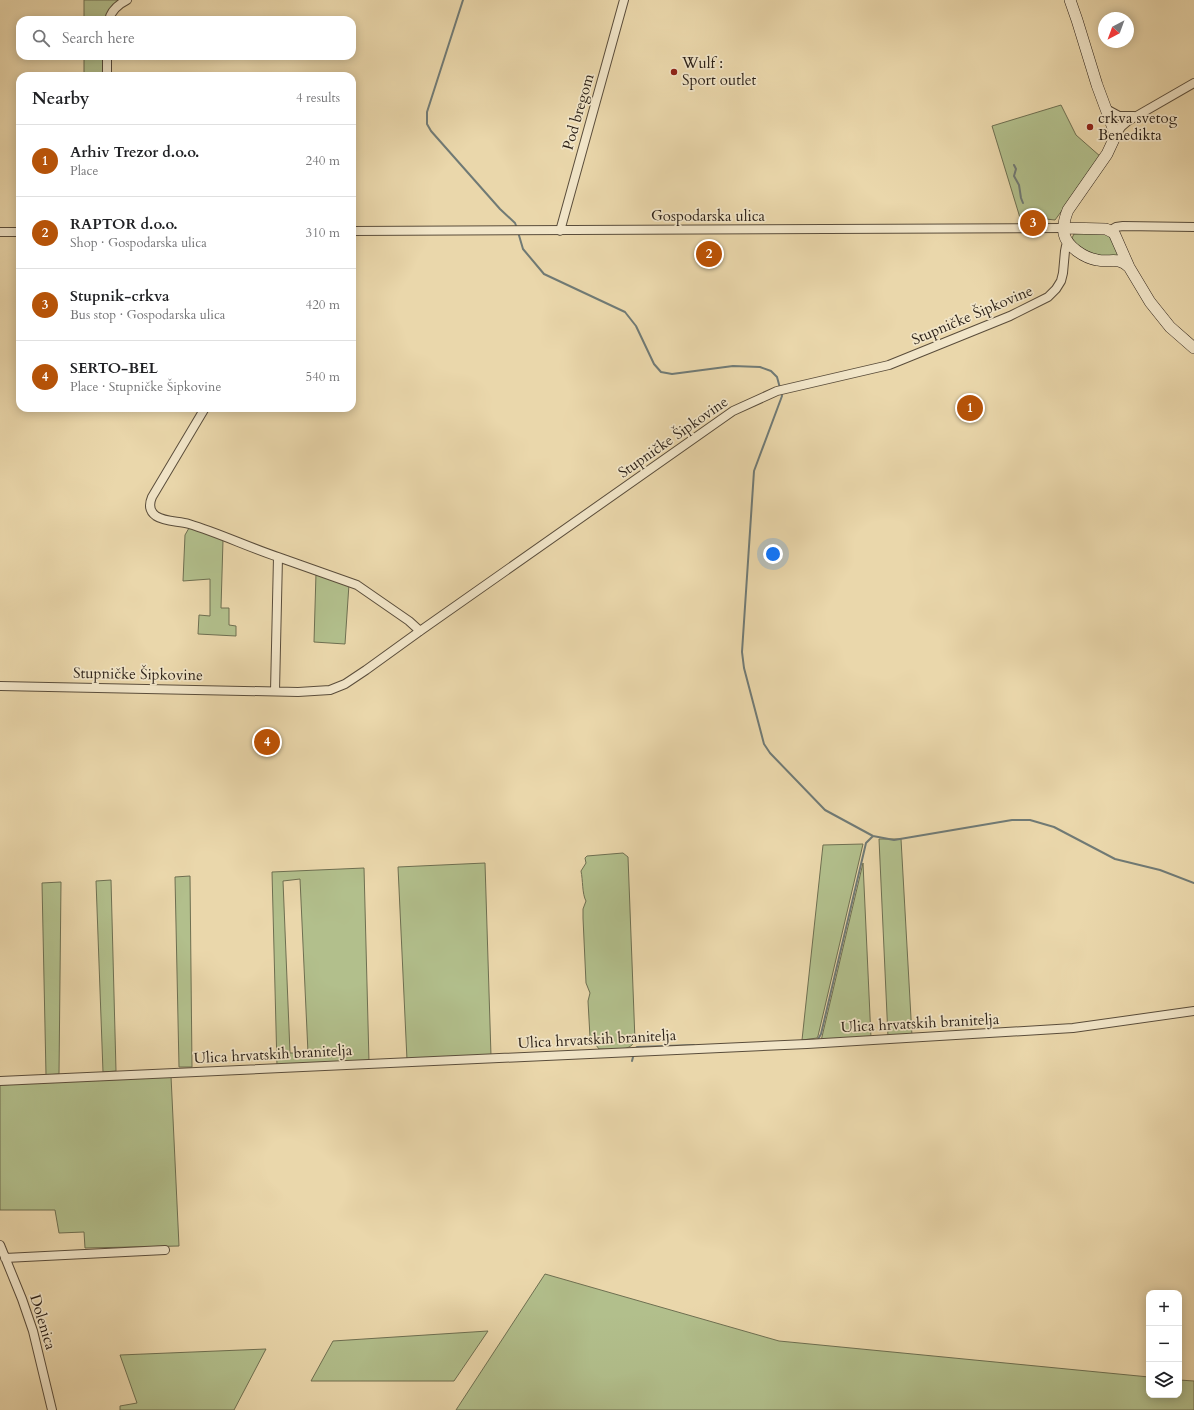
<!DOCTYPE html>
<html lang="en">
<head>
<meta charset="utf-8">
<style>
  body { margin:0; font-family:Cardo,serif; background:#f2f2f2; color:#202124 }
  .controls { position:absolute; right:12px; bottom:12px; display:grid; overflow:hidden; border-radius:8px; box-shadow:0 2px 10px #0003 }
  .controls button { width:36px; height:36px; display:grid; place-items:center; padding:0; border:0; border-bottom:1px solid #e0e0e0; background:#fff; color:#202124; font:20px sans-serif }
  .compass { position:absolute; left:1098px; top:12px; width:36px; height:36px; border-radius:50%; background:#fff; box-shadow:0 2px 10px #0003; rotate:221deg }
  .you { position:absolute; left:773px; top:554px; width:14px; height:14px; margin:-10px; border:3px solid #fff; border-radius:50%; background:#1a73e8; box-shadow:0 0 0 6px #1a73e833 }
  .badge { display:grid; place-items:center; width:26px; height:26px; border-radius:50%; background:#b45309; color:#fff; font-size:13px; font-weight:700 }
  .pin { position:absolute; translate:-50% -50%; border:2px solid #fff; box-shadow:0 1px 4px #0006 }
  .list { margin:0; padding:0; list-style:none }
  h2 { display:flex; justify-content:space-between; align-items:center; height:52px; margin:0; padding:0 16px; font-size:17px }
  h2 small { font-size:13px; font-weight:400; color:#757577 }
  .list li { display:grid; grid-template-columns:26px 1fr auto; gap:12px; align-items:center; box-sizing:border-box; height:72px; padding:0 16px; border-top:1px solid #e0e0e0 }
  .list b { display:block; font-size:15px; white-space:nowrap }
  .list p { margin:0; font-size:13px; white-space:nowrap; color:#757577 }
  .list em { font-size:13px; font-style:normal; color:#757577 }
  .icon { flex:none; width:22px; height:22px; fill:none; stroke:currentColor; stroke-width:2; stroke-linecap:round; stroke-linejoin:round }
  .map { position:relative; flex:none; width:1194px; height:1410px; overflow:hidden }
  .search { position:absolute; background:#fff; box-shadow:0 2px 10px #0003; left:16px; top:16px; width:340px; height:44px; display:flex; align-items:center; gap:10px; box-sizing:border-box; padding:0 14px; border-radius:12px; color:#757577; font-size:15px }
  .panel { position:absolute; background:#fff; box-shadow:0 2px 10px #0003; left:16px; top:72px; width:340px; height:340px; border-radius:12px }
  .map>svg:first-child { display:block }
  .green { fill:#b2bf8c; stroke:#6e6f51; fill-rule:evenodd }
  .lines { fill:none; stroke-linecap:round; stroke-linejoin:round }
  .stream { stroke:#707a75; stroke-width:2 }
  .street-casing { stroke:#5a4d3b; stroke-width:10 }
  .secondary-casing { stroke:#2a1f16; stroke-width:12 }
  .street { stroke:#f1e5c8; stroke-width:8 }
  .secondary { stroke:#f1e5c8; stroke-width:11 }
  .poi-dot { fill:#8f2418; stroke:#f1e5c8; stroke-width:1.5 }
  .labels { text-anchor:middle; stroke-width:3.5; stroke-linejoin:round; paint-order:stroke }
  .poi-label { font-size:15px; fill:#2a1f16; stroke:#f1e5c8; text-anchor:start }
  .street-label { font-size:15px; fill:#2a1f16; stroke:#f1e5c8 }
</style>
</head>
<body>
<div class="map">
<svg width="1194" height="1410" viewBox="0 0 1194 1410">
  <rect width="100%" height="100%" fill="#ead7ab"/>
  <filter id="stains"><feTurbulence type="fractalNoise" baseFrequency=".005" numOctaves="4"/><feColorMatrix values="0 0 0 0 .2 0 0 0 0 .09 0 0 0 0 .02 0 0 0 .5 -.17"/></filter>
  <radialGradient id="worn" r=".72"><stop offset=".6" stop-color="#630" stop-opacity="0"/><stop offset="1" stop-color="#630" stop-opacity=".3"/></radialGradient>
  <path class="green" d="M 84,0 L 120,0 L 105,20 L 84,20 Z
    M 84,56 L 104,56 L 104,76 L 84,76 Z
    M 1061,105 L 1076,135 L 1101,157 L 1055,220 L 1037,218 L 1021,221 L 992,126 Z
    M 1106,232 L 1120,250 L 1118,256 C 1099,257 1084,255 1072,238 L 1074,234 Z
    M 192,527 L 223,540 L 221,608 L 229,608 L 229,625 L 236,626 L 236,636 L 198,634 L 199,615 L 210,616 L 210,579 L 183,581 L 185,535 L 189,528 Z
    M 316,573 L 349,584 L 345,644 L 314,642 Z
    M 879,839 L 901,839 L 912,1036 L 888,1037 Z
    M 863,844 L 818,1036 L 817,1038 L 802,1040 L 823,845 Z
    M 623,853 L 628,857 L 635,1041 C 629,1053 610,1049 599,1049 L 590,1037 L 588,1001 L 590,993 L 586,983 L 583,918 L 583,909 L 586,901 C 582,894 583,880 581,871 L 586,863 L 585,858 L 587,856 Z
    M 485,863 L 491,1056 L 407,1060 L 398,867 Z
    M 863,863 L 871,1038 L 821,1041 Z
    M 364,868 L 369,1062 L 277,1066 L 272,872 ZM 300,879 L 308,1053 L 290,1053 L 283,881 Z
    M 190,876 L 192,1067 L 179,1067 L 175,877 Z
    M 111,880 L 116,1071 L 103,1072 L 96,881 Z
    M 61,882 L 59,1074 L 46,1075 L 42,883 Z
    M 171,1076 L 179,1246 L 85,1248 L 84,1232 L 59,1233 L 55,1210 L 0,1210 L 0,1085 Z
    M 545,1274 L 779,1341 L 1149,1377 L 1149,1395 L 1179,1395 L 1179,1380 L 1194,1381 L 1194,1410 L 456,1410 Z
    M 488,1331 L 454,1381 L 311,1381 L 333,1341 Z
    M 266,1349 L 234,1410 L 120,1410 L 120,1406 L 137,1403 L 120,1355 Z"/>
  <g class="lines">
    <path class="stream" d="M 463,0 L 427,112 L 427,124 L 431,131 L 500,209 L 515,223 L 517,228
      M 1014,165 L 1016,169 L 1014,176 L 1019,185 L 1021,198 L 1023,203
      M 518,232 L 523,249 L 544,274 L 625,312 L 636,326 L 654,364 L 661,372 L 672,374 L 733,366 L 760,367 L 771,371 L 777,377 L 780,388
      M 781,392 L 782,396 L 754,471 L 742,652 L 744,668 L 764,744 L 770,753 L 825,810 L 873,836 L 894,840 L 1012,820 L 1030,820 L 1054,827 L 1115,859 L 1160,870 L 1194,883
      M 817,1041 L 821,1034 L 866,843 L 873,836
      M 635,1049 L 637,1047 L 694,1045
      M 632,1061 L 633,1057"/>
    <defs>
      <path id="street" d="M 109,20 C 111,11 119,4 127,0
        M 107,76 L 107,56
        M 1106,109 L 1119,116 L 1134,116
        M 1114,138 L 1121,127 L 1128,121 L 1194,83
        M 1111,230 L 1116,227 L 1123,226 L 1194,227
        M 352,231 L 1064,228
        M 560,231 L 624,0
        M 0,232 L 20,232
        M 205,408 L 152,497 C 149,504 149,511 156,516 C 165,522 179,521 189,524 C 219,533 248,547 278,557
        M 0,686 L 298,692 L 330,690 L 345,684 L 366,670 L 420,631 L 733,411 L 777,391 L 889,365 L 1010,316 L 1048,297 L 1056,289 L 1061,281 L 1063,273 L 1065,251 L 1066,246 L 1069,242
        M 275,691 L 278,557 L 357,585 L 409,621 L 420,631
        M 0,1081 L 807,1044 L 1073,1028 L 1194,1011
        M 0,1245 L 22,1299 L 33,1331 L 52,1410
        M 5,1258 L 165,1250"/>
      <path id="secondary" d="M 1070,0 L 1077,20 L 1097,85 L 1110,120 L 1114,131 L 1114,139 L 1107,154 L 1068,210 C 1065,217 1063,226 1064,234 C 1067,247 1085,258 1097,260 C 1110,263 1118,256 1129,267
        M 1064,228 L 1106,229 L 1114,233 L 1129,267 L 1150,302 L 1170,327 L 1194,348"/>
    </defs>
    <use href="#street" class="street-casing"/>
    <use href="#secondary" class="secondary-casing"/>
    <use href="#street" class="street"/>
    <use href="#secondary" class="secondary"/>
  </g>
  <g class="poi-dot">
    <circle cx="674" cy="72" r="4"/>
    <circle cx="1090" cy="127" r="4"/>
  </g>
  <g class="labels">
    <g class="poi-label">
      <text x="682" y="68">Wulf :<tspan x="682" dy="17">Sport outlet</tspan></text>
      <text x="1098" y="123">crkva svetog<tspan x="1098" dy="17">Benedikta</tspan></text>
    </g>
    <g class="street-label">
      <text transform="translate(578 112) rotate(-74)" y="5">Pod bregom</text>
      <text x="708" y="221">Gospodarska ulica</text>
      <text transform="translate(972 315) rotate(-23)" y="5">Stupničke Šipkovine</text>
      <text transform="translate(673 437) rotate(-35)" y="5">Stupničke Šipkovine</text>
      <text transform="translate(138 674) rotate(1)" y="5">Stupničke Šipkovine</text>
      <text transform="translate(920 1023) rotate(-3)" y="5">Ulica hrvatskih branitelja</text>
      <text transform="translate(597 1039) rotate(-3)" y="5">Ulica hrvatskih branitelja</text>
      <text transform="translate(273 1054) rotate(-3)" y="5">Ulica hrvatskih branitelja</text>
      <text transform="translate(43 1322) rotate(73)" y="5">Dolenica</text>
    </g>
  </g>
  <rect width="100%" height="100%" filter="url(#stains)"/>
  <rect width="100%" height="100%" fill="url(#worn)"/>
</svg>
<div class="controls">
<button>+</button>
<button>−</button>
<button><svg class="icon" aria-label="layers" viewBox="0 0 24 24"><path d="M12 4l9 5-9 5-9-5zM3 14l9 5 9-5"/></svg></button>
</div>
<svg class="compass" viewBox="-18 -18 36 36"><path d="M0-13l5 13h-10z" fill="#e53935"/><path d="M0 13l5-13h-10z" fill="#757577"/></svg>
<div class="you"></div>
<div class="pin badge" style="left:970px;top:408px">1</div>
<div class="pin badge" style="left:709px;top:254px">2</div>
<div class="pin badge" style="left:1033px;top:223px">3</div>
<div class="pin badge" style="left:267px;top:742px">4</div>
<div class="search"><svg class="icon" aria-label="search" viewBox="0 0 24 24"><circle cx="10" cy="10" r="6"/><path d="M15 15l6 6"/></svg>Search here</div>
<section class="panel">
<h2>Nearby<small>4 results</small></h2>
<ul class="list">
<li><span class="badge">1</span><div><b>Arhiv Trezor d.o.o.</b><p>Place</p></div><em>240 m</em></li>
<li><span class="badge">2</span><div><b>RAPTOR d.o.o.</b><p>Shop · Gospodarska ulica</p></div><em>310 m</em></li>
<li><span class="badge">3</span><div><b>Stupnik-crkva</b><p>Bus stop · Gospodarska ulica</p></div><em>420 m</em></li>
<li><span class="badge">4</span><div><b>SERTO-BEL</b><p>Place · Stupničke Šipkovine</p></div><em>540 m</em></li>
</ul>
</section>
</div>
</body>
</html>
